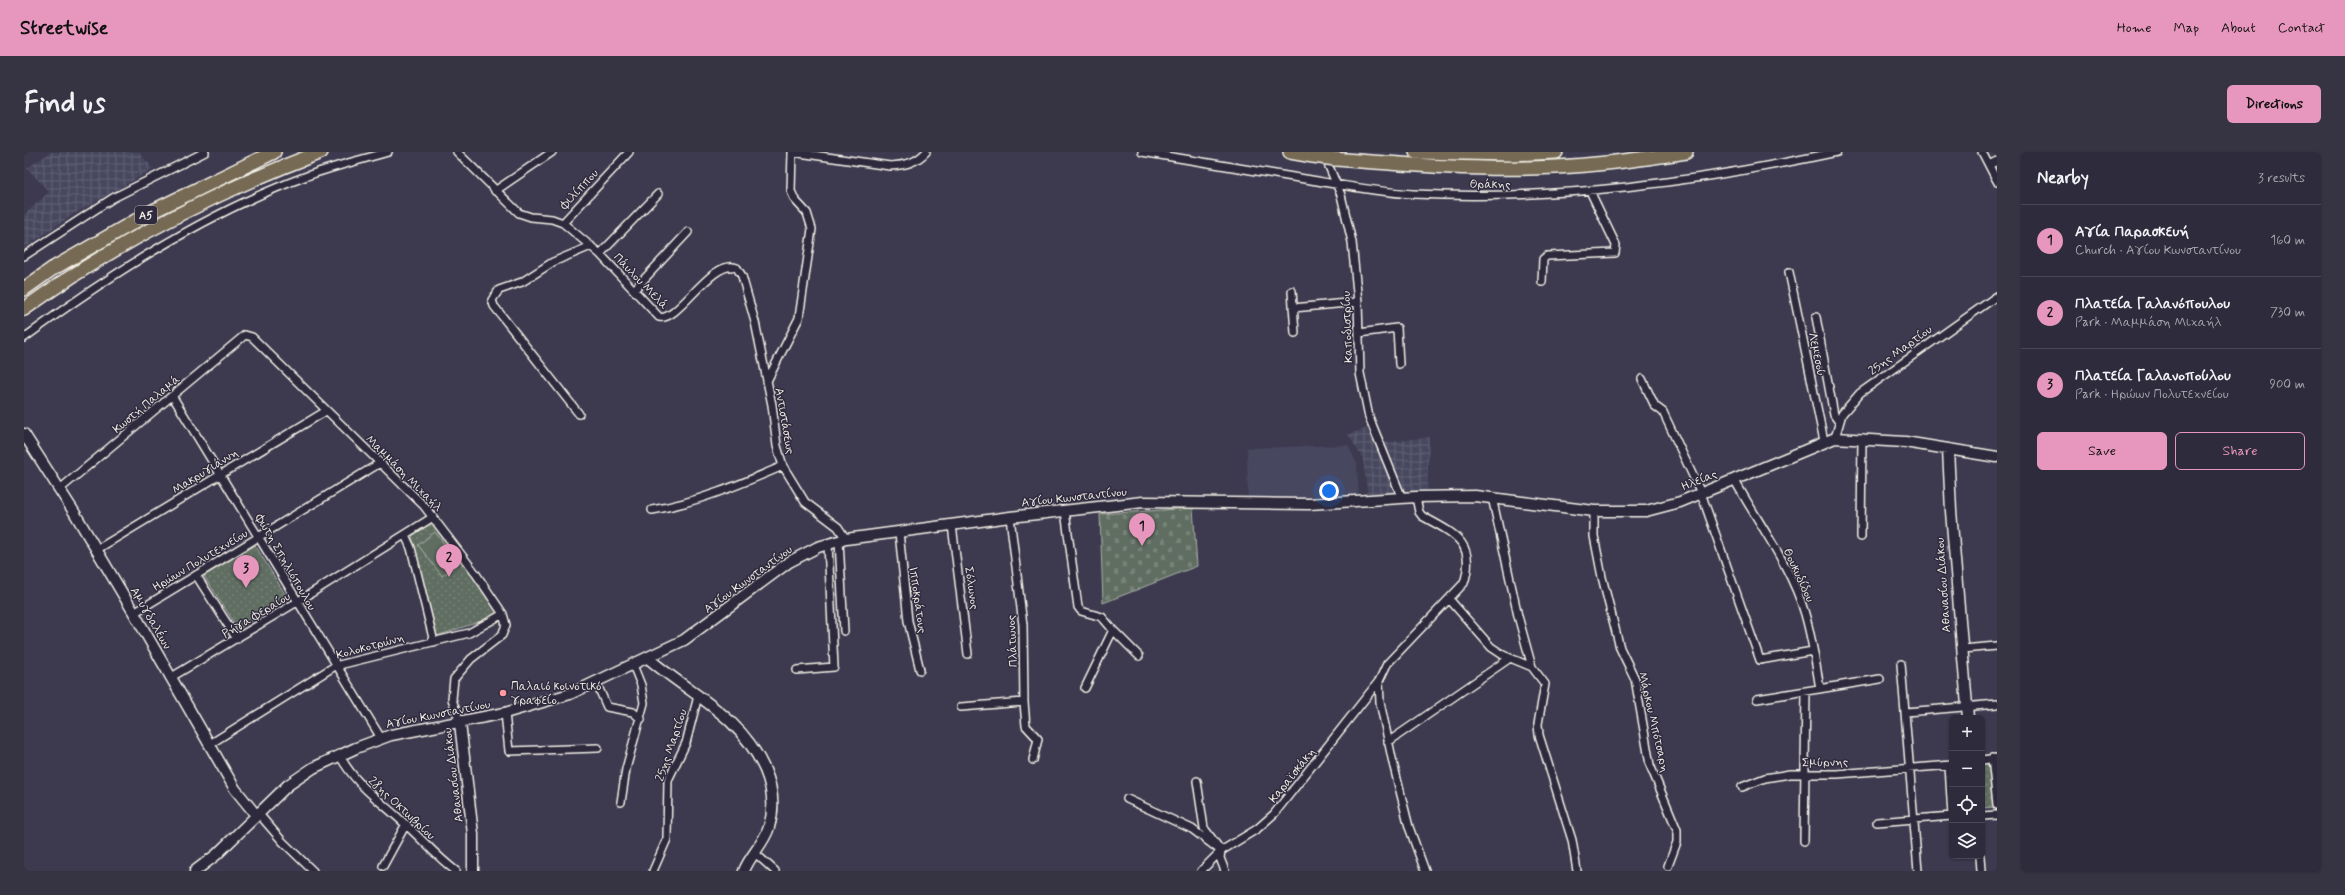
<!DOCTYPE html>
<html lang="en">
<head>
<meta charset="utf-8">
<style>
  body { margin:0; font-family:Mynerve,sans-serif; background:#363443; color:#f1f3f6 }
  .controls { position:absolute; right:12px; bottom:12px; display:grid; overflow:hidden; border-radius:6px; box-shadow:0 1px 3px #0004 }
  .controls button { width:36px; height:36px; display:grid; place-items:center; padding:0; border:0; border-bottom:1px solid #494856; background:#2e2c3c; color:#f1f3f6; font:20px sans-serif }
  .you { position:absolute; left:1305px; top:339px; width:14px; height:14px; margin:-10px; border:3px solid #fff; border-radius:50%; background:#1a73e8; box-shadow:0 0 0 6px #1a73e833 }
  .badge { display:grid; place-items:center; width:26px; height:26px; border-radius:50%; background:#e797bd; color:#111; font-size:13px; font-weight:700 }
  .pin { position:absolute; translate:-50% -33px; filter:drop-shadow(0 1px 2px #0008) }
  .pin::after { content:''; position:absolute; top:21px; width:14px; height:12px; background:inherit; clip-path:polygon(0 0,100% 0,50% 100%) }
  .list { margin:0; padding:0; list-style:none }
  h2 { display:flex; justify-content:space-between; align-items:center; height:52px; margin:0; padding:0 16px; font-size:17px }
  h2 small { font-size:13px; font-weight:400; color:#a7a7af }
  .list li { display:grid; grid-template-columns:26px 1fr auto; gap:12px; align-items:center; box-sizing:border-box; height:72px; padding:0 16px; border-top:1px solid #494856 }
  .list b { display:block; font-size:15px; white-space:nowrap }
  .list p { margin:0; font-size:13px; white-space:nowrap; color:#a7a7af }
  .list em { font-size:13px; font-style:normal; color:#a7a7af }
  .actions { display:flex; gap:8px; padding:12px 16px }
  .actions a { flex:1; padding:9px 0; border:1px solid #e797bd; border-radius:6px; text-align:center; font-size:14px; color:#e797bd }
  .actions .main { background:#e797bd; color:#111 }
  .icon { flex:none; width:22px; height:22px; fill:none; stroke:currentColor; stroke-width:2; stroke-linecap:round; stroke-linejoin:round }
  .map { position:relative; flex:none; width:1973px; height:719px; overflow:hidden; border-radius:6px }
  header { display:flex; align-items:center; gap:24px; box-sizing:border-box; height:56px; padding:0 20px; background:#e797bd; color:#111 }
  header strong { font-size:19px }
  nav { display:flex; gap:22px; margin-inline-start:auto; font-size:14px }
  .intro { display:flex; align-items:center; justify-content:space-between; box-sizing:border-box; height:96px; padding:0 24px }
  h1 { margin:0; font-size:28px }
  .button { padding:10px 18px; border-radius:6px; background:#e797bd; color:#111; font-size:14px; font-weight:700 }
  main { display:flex; gap:24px; padding:0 24px }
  aside { flex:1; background:#2e2c3c; border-radius:6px; box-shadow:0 1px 3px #0004 }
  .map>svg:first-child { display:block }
  .built { fill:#47465e }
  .industrial { fill:url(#industrial-grid) }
  .cemetery { fill:url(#cemetery-stones); stroke:#aab0a5 }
  .park { fill:url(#park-dots); stroke:#aab0a5 }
  .pitch { fill:#616e62; stroke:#aab0a5 }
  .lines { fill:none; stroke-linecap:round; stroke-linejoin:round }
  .street-casing { stroke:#f4f1e8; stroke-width:10 }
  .secondary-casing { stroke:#f4f1e8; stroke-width:13 }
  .highway-casing { stroke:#f4f1e8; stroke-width:16 }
  .street { stroke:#2f2a3d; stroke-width:7 }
  .secondary { stroke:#2f2a3d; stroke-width:10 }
  .highway { stroke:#766a54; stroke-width:13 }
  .highway-bridge-casing { stroke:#f4f1e8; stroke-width:16; stroke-linecap:butt }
  .highway-bridge { stroke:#766a54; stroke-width:13 }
  .poi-dot { fill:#ff9aa2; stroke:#2f2a3d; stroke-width:1.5 }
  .labels { text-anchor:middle; stroke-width:3; stroke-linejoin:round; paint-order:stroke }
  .shield { fill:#2f2a3d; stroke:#b9b5b5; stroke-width:1 }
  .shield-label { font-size:11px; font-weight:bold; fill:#f4f1e8 }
  .street-label { font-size:12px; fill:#f4f1e8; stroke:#2f2a3d }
  .poi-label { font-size:12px; fill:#f4f1e8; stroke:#2f2a3d; text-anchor:start }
</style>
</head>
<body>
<header>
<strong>Streetwise</strong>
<nav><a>Home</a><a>Map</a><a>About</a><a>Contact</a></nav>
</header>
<div class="intro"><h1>Find us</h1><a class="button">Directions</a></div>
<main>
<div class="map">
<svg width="1973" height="719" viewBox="0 0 1973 719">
  <defs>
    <pattern id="industrial-grid" width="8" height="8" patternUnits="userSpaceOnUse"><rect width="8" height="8" fill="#47465e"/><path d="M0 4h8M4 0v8" fill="none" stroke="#626175"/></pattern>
    <pattern id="cemetery-stones" width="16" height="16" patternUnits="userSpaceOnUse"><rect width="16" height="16" fill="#616e62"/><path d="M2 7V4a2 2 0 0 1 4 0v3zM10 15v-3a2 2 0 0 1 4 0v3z" fill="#788378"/></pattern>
    <pattern id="park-dots" width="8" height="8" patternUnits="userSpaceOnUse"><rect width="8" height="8" fill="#616e62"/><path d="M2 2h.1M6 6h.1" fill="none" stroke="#788378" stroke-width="1.8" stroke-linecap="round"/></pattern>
  </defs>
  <rect width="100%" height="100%" fill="#3d3a50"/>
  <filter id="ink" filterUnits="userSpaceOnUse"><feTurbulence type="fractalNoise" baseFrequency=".025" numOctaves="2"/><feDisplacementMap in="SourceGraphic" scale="8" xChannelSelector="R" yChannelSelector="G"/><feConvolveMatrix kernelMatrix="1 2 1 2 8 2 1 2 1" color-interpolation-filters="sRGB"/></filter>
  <g filter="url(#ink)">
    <path class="built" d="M 1324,293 L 1333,312 L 1335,346 L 1224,348 L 1223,296 Z"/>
    <path class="industrial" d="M 27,0 L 115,0 L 129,17 L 50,62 L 0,96 L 0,63 L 25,40 L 3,16 Z
      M 1344,276 L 1360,310 L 1373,344 L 1344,346 L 1339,307 L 1324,282 Z
      M 1405,285 L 1403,341 L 1380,344 L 1357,291 Z"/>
    <path class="cemetery" d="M 1169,356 L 1173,414 L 1079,451 L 1076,362 Z"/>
    <path class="park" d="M 409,370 L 437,406 L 478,462 L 413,484 L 388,384 Z
      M 231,393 L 264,447 L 214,477 L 180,424 Z
      M 1966,609 L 1970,655 L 1958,656 L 1958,611 Z"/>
    <path class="pitch" d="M 411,380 L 435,411 L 418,424 L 394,393 Z"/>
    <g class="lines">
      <defs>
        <path id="street" d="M 433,0 L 495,61 L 507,65 L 528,67 L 539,71 L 576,102 L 635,165 C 654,171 688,105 713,116 L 718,124 L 731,170 L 748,253 L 753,294 L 759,314 L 781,350 L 814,375 L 822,387
          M 768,0 L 866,14 C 881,13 892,11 902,0
          M 1118,0 C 1172,9 1227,18 1281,27 C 1317,33 1353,40 1389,42 C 1532,49 1674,30 1813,0
          M 1958,0 L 1973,29
          M 1301,5 L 1317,43 L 1328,90 L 1334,150 L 1336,221 L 1345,265 L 1378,346
          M 1965,13 L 1973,9
          M 471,39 L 528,0
          M 539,71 L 605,0
          M 576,102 L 634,42
          M 0,104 L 89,46 L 181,0
          M 1765,120 L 1800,289
          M 1518,130 L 1519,107 L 1523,104 L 1591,101 L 1592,93 L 1566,39
          M 610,138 L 664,80
          M 1268,139 L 1271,181
          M 1269,156 L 1334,150
          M 1792,165 L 1810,263 L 1815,270
          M 1335,181 L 1373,176 L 1375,212
          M 0,186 C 85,123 183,60 283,24 C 309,14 337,8 364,0
          M 1618,227 L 1631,254 L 1639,260 L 1677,341 L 1736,508 L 1789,499
          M 743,229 L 775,166 L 788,77 L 783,61 L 771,48 L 767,39 L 768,0
          M 149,245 L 357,586
          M 555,262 L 470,154 L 468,148 L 475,138 L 498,130 L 529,110 L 567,94
          M 1811,286 L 1818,262 L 1836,241 L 1973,144
          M 1710,327 C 1734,371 1767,414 1781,462 C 1788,486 1792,512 1796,537
          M 36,337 L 221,183 L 228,185 L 400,354 L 452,422 L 479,462 L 482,473 L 478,483 L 447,507 L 430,527 L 428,547 L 436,571
          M 1392,345 L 1395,360 L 1398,364 C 1429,381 1453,390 1440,431 L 1363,512 L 1355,529 L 1356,550 L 1369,611 L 1385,675 L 1401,719
          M 1468,345 L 1494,464 L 1508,515 L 1521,532 L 1514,572 L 1515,583 L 1548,688 L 1553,719
          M 628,358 C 672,351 717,332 759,314
          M 1041,359 L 1054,455 L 1057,459 L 1078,465 L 1089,478 L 1061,536
          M 1570,359 L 1570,384 L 1578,425 L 1596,496 L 1611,527 L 1626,613 L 1653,678 L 1653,690 L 1644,714
          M 928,373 L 944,502
          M 875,380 L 884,469 L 896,518
          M 381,383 L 387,396 L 410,490
          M 1837,385 L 1838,286
          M 815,389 L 820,479
          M 72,398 L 302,259
          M 172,423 L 213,487
          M 1426,448 L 1467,495 L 1479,503 L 1508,515
          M 110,461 L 356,311
          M 1089,478 L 1115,504
          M 1938,497 L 1973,494
          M 1877,512 L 1894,719
          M 773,518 L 810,515 L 804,392
          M 146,526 L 273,450 L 409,365
          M 572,530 L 583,555 L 609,560 L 617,567
          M 1733,547 L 1856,527
          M 1000,550 L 1002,574 L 1014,587 L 1009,608
          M 937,555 L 1000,550 L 999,473 L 986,365
          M 1882,560 L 1973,552
          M 481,561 L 485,599 L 574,596
          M 1364,590 L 1486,506
          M 186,592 L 311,514 L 445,481 L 479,462
          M 316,604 C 332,634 358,650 382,673 C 399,688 413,705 432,719
          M 1968,606 L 1973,653
          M 1958,608 L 1973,606
          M 1925,614 L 1928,663
          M 1173,629 L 1180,676 L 1195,696
          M 1718,635 L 1741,626 L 1766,622 L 1813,622 L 1928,613
          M 1103,647 L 1168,677 L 1197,699
          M 597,650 L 602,617 L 620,551 L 617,533 L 609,513
          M 234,661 L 259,690 L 289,719
          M 1958,664 L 1973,663
          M 1853,670 L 1928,664
          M 1780,689 L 1782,539
          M 731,701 L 751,719
          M 1956,704 L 1957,719
          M 359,714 L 382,672
          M 629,719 L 643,687 L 644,628 L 662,591 L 674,544
          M 1177,719 L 1197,699
          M 1201,719 L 1196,706 L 1197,699 L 1233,677 L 1250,662 L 1355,529"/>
        <path id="secondary" d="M 0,282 L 50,360 L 110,461 L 211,637 L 232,663
          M 1924,297 L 1927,359 L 1944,566
          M 624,506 C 668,544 716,562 741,618 C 749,637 751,655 745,675 C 740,692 726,703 720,719
          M 436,571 L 449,682 L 449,719
          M 171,719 L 192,703 L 264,633 L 289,616 L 332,596 L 367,583 L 481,561 L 546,542 L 660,488 L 765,410 L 794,395 L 822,387 L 986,365 L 1119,350 L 1285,352 L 1392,345 L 1451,344 L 1570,359 L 1622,359 L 1656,350 L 1811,286 L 1881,290 L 1973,305"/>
        <path id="highway" d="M 1266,0 L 1289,4
          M 1392,0 L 1487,2 L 1532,0
          M 1311,7 C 1385,13 1458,19 1532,15 C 1576,13 1619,7 1662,0
          M 0,137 L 28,117 L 129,59 L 250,0
          M 0,157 C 90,92 193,39 297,0"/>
      </defs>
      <use href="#street" class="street-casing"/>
      <use href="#secondary" class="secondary-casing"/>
      <use href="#highway" class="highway-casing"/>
      <use href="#street" class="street"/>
      <use href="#secondary" class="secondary"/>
      <use href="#highway" class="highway"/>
      <defs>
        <path id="highway-bridge" d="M 1289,4 L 1311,7"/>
      </defs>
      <use href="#highway-bridge" class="highway-bridge-casing"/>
      <use href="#highway-bridge" class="highway-bridge"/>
    </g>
  </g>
  <circle class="poi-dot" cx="479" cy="541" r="4"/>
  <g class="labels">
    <rect class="shield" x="111" y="54" width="22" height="18" rx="3"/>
    <g class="shield-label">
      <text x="122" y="67">Α5</text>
    </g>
    <g class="street-label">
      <text transform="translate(1466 32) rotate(1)" y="4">Θράκης</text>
      <text transform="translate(555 37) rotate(-47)" y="4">Φιλίππου</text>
      <text transform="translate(617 129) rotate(46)" y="4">Πάυλου Μελά</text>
      <text transform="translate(1323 175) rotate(-92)" y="4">Καποδιστρίου</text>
      <text transform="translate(1876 198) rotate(-36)" y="4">25ης Μαρτίου</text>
      <text transform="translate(1793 202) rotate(78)" y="4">Λεμεσού</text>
      <text transform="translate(122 252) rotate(-40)" y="4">Κωστή Παλαμά</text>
      <text transform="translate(761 269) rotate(80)" y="4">Αντιστάσεως</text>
      <text transform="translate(181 319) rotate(-32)" y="4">Μακρυγιάννη</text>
      <text transform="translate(380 321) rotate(45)" y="4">Μαμμάση Μιχαήλ</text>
      <text transform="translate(1675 328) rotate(-22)" y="4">Ηλείας</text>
      <text transform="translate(1050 345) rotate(-6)" y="4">Αγίου Κωνσταντίνου</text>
      <text transform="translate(176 408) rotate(-31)" y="4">Ηρώων Πολυτεχνείου</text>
      <text transform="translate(262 410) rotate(60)" y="4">Φώτη Σπηλιόπουλου</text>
      <text transform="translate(1775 423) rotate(65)" y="4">Θουκυδίδου</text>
      <text transform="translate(724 427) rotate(-36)" y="4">Αγίου Κωνσταντίνου</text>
      <text transform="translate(1919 433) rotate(-94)" y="4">Αθανασίου Διάκου</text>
      <text transform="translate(948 436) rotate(82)" y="4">Σόλωνος</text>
      <text transform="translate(894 448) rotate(82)" y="4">Ιπποκράτους</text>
      <text transform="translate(232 463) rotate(-31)" y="4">Ρήγα Φεραίου</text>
      <text transform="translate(127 466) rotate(60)" y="4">Αμυγδαλέων</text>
      <text transform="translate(988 489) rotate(-93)" y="4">Πλάτωνος</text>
      <text transform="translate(346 494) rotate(-15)" y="4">Κολοκοτρώνη</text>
      <text transform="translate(414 562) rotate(-11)" y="4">Αγίου Κωνσταντίνου</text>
      <text transform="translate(1630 570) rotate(77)" y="4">Μάρκου Μπότσαρη</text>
      <text transform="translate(647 593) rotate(-71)" y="4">25ης Μαρτίου</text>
      <text transform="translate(1801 610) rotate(-1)" y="4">Σμύρνης</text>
      <text transform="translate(429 623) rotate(-97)" y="4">Αθανασίου Διάκου</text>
      <text transform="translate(1268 623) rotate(-51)" y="4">Καραϊσκάκη</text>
      <text transform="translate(378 656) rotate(43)" y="4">28ης Οκτωβρίου</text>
    </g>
    <g class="poi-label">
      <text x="487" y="538">Παλαιό κοινοτικό<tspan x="487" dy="14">γραφείο</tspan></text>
    </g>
  </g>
</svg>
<div class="controls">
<button>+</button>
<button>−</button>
<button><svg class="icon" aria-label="locate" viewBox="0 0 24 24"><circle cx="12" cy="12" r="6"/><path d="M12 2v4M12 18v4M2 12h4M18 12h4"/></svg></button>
<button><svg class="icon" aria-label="layers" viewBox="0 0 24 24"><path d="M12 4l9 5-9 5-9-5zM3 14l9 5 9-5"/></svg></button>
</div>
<div class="you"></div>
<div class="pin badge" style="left:1118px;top:394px">1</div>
<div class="pin badge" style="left:425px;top:425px">2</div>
<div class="pin badge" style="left:222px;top:436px">3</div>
</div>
<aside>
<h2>Nearby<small>3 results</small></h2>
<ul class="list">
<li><span class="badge">1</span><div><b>Αγία Παρασκευή</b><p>Church · Αγίου Κωνσταντίνου</p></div><em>160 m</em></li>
<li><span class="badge">2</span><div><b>Πλατεία Γαλανόπουλου</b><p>Park · Μαμμάση Μιχαήλ</p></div><em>730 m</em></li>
<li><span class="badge">3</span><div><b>Πλατεία Γαλανοπούλου</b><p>Park · Ηρώων Πολυτεχνείου</p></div><em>900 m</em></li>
</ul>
<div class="actions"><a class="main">Save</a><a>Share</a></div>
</aside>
</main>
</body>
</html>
